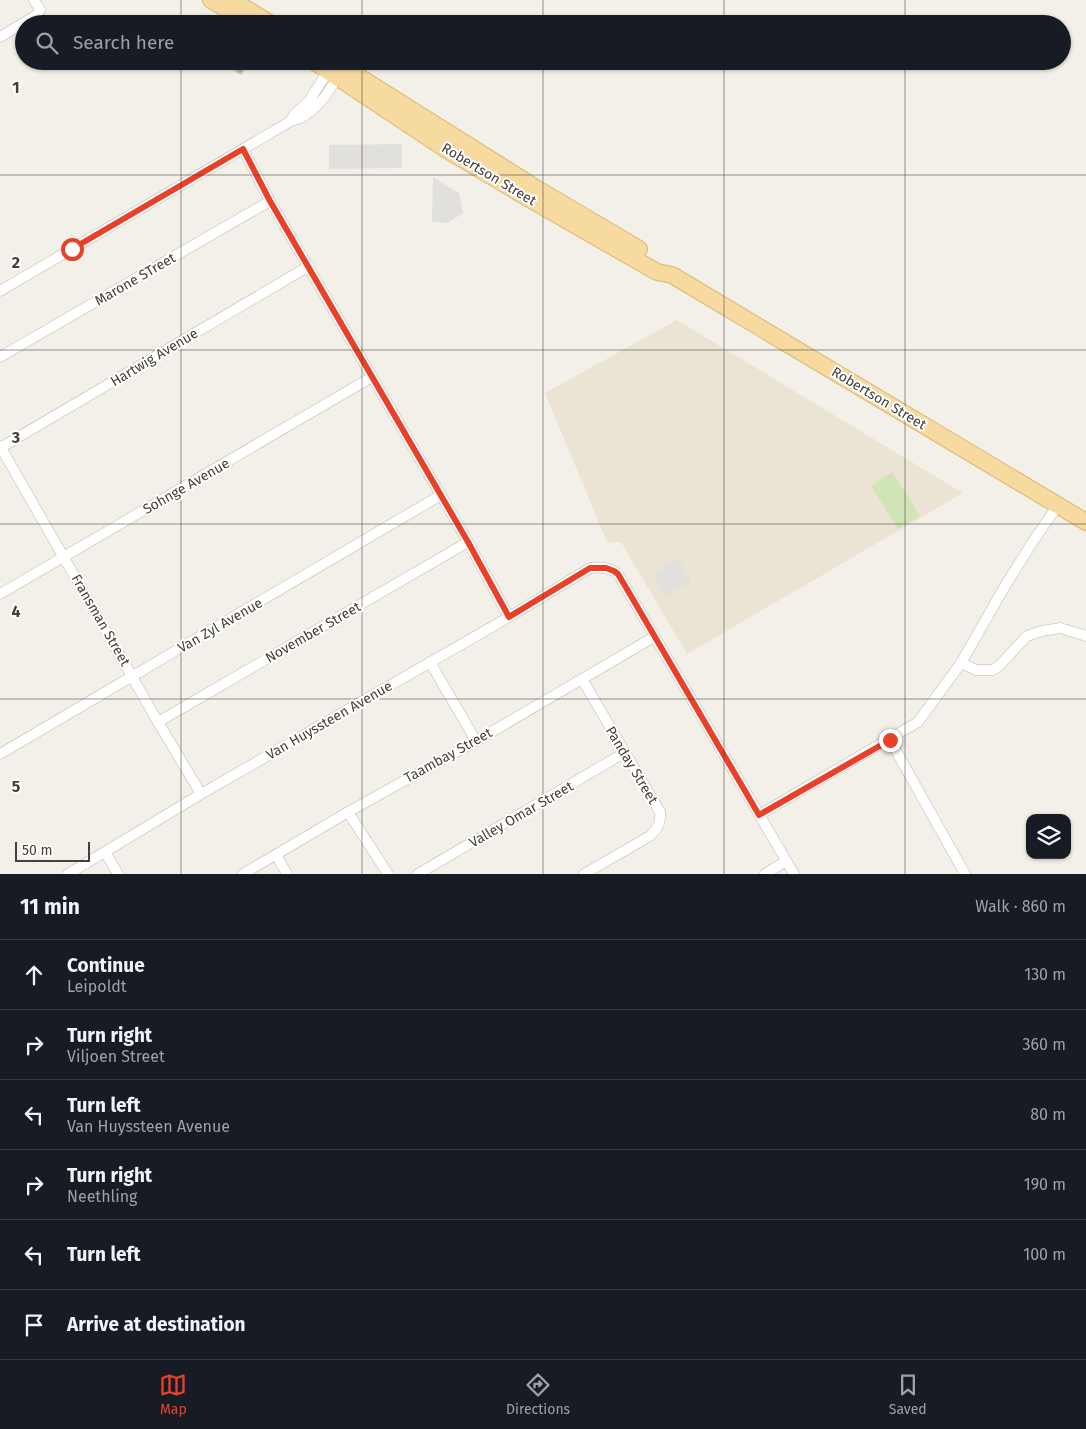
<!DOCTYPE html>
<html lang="en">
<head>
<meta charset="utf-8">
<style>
  body { margin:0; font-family:"Fira Sans",sans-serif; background:#242831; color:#f1f3f6 }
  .controls { position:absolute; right:15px; bottom:15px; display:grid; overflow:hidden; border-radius:10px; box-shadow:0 1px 4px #0004 }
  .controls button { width:45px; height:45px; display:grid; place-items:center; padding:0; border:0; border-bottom:1px solid #363941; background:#171b24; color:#f1f3f6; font:25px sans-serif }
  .scale { position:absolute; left:15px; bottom:12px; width:75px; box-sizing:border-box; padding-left:5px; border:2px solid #464038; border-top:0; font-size:14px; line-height:18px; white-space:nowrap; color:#464038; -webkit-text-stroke:4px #fff; paint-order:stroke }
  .stop { position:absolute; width:15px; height:15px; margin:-11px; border:4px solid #e9402a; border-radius:50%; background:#fff }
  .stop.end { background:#e9402a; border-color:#fff; box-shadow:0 1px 5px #0008 }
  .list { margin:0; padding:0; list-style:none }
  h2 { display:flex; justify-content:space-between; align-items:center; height:65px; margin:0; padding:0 20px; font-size:21px }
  h2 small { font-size:16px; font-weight:400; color:#9ea1a6 }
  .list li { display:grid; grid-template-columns:32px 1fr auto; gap:15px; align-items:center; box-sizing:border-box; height:70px; padding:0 20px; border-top:1px solid #363941 }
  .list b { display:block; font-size:19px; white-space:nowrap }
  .list p { margin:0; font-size:16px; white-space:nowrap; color:#9ea1a6 }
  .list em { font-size:16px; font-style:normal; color:#9ea1a6 }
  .icon { flex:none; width:28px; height:28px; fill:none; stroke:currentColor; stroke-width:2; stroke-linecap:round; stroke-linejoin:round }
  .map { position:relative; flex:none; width:1086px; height:874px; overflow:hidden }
  .search { position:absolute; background:#171b24; box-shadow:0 1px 4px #0004; left:15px; right:15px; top:15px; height:55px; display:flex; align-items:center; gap:12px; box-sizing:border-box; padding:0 18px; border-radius:28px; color:#9ea1a6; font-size:19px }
  .sheet { height:485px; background:#171b24 }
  nav { display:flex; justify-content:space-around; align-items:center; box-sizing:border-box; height:70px; border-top:1px solid #363941; background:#171b24; font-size:14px; color:#9ea1a6 }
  nav a { display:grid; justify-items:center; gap:2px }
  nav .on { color:#e9402a }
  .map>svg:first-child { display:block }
  .education { fill:#ebe4d4 }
  .garden { fill:#d1e4b5 }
  .parking { fill:#e2e0dd }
  .building { fill:url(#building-cross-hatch) }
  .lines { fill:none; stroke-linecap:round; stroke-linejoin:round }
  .minor-casing { stroke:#beb7ac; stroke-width:11 }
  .primary-casing { stroke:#dbb770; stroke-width:18 }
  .minor { stroke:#fff; stroke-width:10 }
  .primary { stroke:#f6da9f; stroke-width:16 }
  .route { stroke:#e9402a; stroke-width:6 }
  .grid { fill:none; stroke:#464038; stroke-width:1; stroke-opacity:0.55 }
  .labels { text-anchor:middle; stroke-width:4; stroke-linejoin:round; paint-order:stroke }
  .street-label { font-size:14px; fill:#464038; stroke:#fff }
  .grid-label { font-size:16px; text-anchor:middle; font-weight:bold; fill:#464038; stroke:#fff; stroke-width:4; stroke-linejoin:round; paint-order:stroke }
</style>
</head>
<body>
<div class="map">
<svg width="1086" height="874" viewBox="0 0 1086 874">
  <defs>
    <pattern id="building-cross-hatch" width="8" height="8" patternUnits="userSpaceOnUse" patternTransform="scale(1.25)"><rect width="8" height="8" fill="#d4cbbf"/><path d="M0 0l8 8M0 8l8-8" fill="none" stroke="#b7afa5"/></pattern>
  </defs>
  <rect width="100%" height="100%" fill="#f3f0e9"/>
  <path class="education" d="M 677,320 L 963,493 L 687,654 L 621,542 L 607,542 L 545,393 Z"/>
  <path class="garden" d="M 892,472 L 920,516 L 898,529 L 871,486 Z"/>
  <path class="parking" d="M 402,144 L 402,168 L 329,169 L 329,145 Z
    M 433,177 L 459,193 L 463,213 L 448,223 L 432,222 Z
    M 678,559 L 690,578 L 690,582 L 665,597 L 652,575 Z"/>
  <path class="building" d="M 218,61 L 249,61 L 241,75 Z"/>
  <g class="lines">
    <defs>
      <path id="minor" d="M 0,37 L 37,15 L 40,10 L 34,0
        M 291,120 L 294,115 L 309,101 L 330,68
        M 243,149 L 270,201 L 468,542 L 509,617
        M 0,291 L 291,121 C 313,117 329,93 339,74
        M 0,357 L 270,201
        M 0,446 L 158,722 L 201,794
        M 0,448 L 309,266
        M 0,594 L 372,377
        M 430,662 L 476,741
        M 961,663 L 976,670 L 993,670 L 999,666 L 1027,636 L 1042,631 L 1060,628 L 1086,636
        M 582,679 L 660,812 C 661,823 658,828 650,836 L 584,874
        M 158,722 L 468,542
        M 890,740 L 965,874
        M 0,754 L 441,495
        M 348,812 L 388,874
        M 759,815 L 918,722 L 961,663 L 1005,586 L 1032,543 L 1058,505
        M 105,852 L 118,874
        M 276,855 L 287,874
        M 68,874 L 201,794 L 509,617 L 590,568 C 600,567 609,567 618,574 L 794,874
        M 243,874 L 348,812 L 476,741 L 654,637
        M 418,874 L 624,753
        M 765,874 L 786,861"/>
      <path id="primary" d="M 211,0 L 240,17
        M 232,0 L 271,24
        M 313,61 L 447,150 L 533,201 L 657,272 L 672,275 L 1086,522
        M 334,61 L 539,190 L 639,249"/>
    </defs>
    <use href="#minor" class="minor-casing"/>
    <use href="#primary" class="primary-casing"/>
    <use href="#minor" class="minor"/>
    <use href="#primary" class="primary"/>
  </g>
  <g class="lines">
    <path class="route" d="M 72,249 L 243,149 L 270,201 L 468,542 L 509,617 L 590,568 L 606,568 L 614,571 L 618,574 L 631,596 L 759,815 L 890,740"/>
  </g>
  <path class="grid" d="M 181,0 L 181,24M 362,0 L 362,24M 543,0 L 543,24M 724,0 L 724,24M 905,0 L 905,24M 181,61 L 181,874M 362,61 L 362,874M 543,61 L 543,874M 724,61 L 724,874M 905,61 L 905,874M 0,175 L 1086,175M 0,350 L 1086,350M 0,524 L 1086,524M 0,699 L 1086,699"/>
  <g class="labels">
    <g class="street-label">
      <text transform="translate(489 174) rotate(31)" y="5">Robertson Street</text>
      <text transform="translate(135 279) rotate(-30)" y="5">Marone STreet</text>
      <text transform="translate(154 357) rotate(-31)" y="5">Hartwig Avenue</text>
      <text transform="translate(879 398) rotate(31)" y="5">Robertson Street</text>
      <text transform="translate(186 486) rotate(-30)" y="5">Sohnge Avenue</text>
      <text transform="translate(101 620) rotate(60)" y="5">Fransman Street</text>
      <text transform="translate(220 625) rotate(-30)" y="5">Van Zyl Avenue</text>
      <text transform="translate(313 632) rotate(-30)" y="5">November Street</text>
      <text transform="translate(329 720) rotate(-30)" y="5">Van Huyssteen Avenue</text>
      <text transform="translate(448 755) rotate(-29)" y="5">Taambay Street</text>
      <text transform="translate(632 765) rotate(59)" y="5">Panday Street</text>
      <text transform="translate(521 814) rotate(-30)" y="5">Valley Omar Street</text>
    </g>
  </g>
  <g class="grid-label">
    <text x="16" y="93">1</text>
    <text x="16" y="268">2</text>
    <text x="16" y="443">3</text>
    <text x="16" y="617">4</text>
    <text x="16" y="792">5</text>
  </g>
</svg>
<div class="controls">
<button><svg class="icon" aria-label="layers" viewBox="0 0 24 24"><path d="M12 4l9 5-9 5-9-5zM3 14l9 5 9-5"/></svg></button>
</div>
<div class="scale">50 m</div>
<div class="stop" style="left:72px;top:249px"></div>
<div class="stop end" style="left:890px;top:740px"></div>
<div class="search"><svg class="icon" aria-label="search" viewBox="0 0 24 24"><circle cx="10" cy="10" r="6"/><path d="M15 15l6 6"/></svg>Search here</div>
</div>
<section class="sheet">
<h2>11 min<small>Walk · 860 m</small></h2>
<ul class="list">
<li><svg class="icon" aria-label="ahead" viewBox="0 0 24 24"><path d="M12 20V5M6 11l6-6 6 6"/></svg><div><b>Continue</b><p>Leipoldt</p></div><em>130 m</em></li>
<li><svg class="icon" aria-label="right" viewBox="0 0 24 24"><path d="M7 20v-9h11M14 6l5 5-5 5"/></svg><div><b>Turn right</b><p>Viljoen Street</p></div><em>360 m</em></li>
<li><svg class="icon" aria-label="left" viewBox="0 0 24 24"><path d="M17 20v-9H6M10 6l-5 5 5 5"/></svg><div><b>Turn left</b><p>Van Huyssteen Avenue</p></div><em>80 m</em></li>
<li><svg class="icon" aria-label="right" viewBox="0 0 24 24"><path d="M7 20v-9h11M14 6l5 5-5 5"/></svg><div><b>Turn right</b><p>Neethling</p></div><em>190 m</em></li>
<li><svg class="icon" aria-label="left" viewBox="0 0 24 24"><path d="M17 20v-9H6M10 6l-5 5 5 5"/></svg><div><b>Turn left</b></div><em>100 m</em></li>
<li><svg class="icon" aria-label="arrive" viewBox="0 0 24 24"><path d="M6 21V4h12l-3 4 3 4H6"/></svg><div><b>Arrive at destination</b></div></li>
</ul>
</section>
<nav>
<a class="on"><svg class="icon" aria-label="map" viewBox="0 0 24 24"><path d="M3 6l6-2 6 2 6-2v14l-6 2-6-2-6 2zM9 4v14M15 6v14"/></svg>Map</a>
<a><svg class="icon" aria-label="directions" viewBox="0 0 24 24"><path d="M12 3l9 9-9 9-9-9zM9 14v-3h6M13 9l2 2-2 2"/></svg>Directions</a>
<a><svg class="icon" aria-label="saved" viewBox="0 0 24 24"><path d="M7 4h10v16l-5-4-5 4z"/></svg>Saved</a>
</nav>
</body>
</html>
